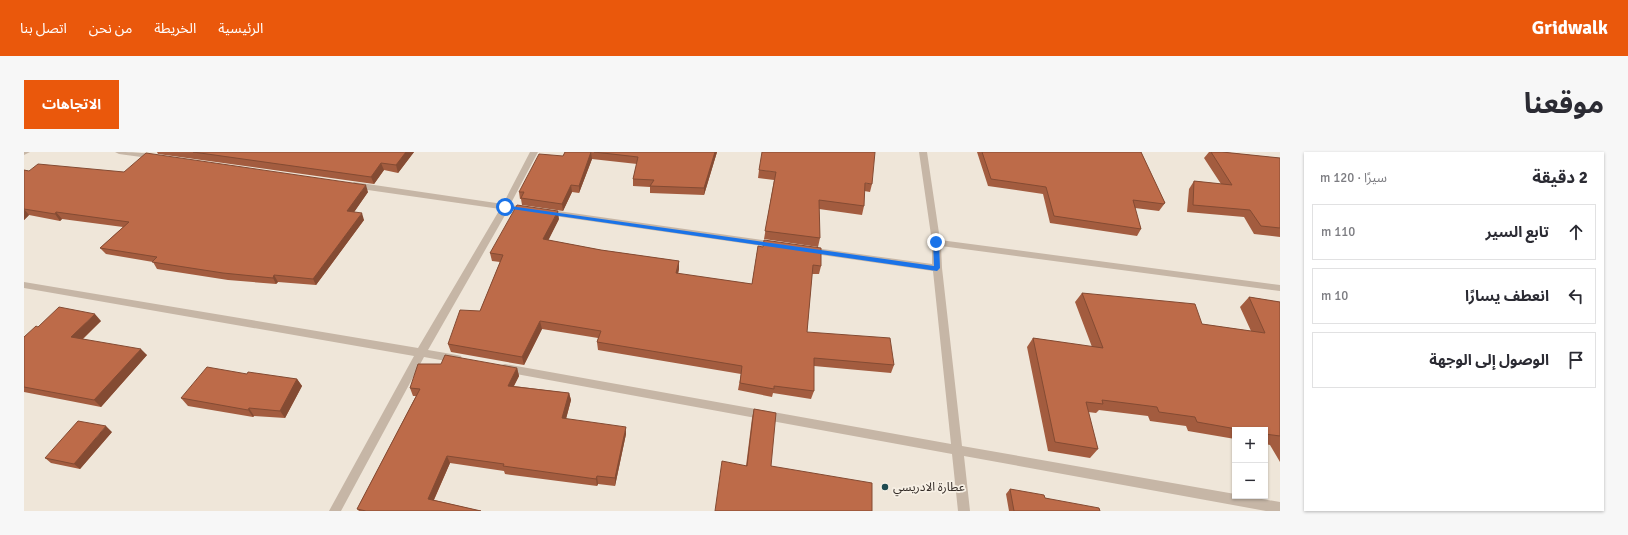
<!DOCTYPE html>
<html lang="ar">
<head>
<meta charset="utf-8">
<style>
  body { margin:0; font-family:Signika,"Noto Sans Arabic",sans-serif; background:#f7f7f7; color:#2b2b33; direction:rtl }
  .controls { position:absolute; right:12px; bottom:12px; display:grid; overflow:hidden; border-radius:0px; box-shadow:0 1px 3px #0004 }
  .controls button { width:36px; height:36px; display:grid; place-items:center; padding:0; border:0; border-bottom:1px solid #e1e1e2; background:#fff; color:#2b2b33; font:20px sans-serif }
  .stop { position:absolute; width:12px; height:12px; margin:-9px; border:3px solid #1a73e8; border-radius:50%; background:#fff }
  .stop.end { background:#1a73e8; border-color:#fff; box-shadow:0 1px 4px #0008 }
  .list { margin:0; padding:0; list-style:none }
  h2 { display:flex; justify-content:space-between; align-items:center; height:52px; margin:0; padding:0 16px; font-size:17px }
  h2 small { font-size:13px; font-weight:400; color:#7c7c81 }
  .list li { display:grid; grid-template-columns:26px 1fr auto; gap:12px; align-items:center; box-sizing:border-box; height:56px; margin:0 8px 8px; padding:0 8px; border:1px solid #e1e1e2; border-radius:0px }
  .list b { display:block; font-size:15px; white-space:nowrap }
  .list em { font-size:13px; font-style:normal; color:#7c7c81 }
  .icon { flex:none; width:22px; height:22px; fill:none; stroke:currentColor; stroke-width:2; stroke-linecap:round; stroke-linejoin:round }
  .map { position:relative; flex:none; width:1256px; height:359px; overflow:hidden; direction:ltr; border-radius:0px }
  header { display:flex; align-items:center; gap:24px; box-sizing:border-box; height:56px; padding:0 20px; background:#ea580c; color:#fff }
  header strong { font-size:19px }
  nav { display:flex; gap:22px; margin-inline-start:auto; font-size:14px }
  .intro { display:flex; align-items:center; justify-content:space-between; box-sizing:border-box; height:96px; padding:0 24px }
  h1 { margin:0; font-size:28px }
  .button { padding:10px 18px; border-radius:0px; background:#ea580c; color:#fff; font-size:14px; font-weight:700 }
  main { display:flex; gap:24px; padding:0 24px }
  aside { flex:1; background:#fff; border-radius:0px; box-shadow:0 1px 3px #0004 }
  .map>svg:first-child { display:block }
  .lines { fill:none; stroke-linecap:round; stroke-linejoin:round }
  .minor { fill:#c6b6a6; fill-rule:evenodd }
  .wall { fill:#a35c3f }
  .shaded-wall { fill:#844b33 }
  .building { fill:#bd6b49; stroke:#844b33 }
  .route { fill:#1a73e8 }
  .poi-dot { fill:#1f4b51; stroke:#f7f0e5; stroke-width:1.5 }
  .labels { text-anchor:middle; stroke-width:3.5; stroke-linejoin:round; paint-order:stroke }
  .poi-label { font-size:12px; fill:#332b26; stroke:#f7f0e5; text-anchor:start }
</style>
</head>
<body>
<header>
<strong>Gridwalk</strong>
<nav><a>الرئيسية</a><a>الخريطة</a><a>من نحن</a><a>اتصل بنا</a></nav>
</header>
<div class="intro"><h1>موقعنا</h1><a class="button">الاتجاهات</a></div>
<main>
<aside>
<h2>2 دقيقة<small>سيرًا · 120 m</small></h2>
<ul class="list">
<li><svg class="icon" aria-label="ahead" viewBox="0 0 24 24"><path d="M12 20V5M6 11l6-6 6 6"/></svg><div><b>تابع السير</b></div><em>110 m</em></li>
<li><svg class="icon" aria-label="left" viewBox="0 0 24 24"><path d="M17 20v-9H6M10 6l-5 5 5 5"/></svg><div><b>انعطف يسارًا</b></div><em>10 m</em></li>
<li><svg class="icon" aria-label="arrive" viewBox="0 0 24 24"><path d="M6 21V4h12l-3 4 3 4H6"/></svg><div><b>الوصول إلى الوجهة</b></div></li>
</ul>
</aside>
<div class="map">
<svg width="1256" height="359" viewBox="0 0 1256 359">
  <rect width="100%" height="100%" fill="#efe6d9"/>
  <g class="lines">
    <path class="minor" d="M 0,0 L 6,0 L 0,3 Z
      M 91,0 C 102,0 128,0 136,5 L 132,7 L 95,2 Z
      M 506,0 L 514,0 L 486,53 L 505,55 L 509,58 L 505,61 L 484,58 L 404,198 L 433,203 L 437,204 L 438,207 L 437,210 L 433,211 L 400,205 L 317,359 L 305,359 L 390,204 L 0,136 L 0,130 L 394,196 L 476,57 L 330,36 L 326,33 L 330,30 L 479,52 Z
      M 895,0 L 903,0 L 916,88 L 1256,133 L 1256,139 L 917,94 L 918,116 L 938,294 L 1211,342 L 1211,344 L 1220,344 L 1256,350 L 1256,359 L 1242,359 L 940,304 L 946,359 L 934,359 L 928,302 L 481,220 L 477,219 L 476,216 L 477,213 L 481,212 L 927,292 L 909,119 L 784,101 L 780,98 L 784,95 L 908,112 L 908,90 Z
      M 520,57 L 752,90 L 756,93 L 752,96 L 517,62 L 516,60 L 517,58 Z"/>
  </g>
  <path class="wall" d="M 133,0 L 390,0 L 374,21 L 360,18 L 350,32 L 134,2 Z
    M 541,0 L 693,0 L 680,43 L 626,41 L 626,35 L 609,34 L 609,27 L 613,12 L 568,7 L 555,41 L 548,40 L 539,59 L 498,53 L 497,47 L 496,47 L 495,40 L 539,4 Z
    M 953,0 L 1117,0 L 1141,51 L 1135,59 L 1111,56 L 1117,77 L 1113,84 L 1026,71 L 1019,42 L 964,34 Z
    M 1185,0 L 1198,0 L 1256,6 L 1256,85 L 1230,82 L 1220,65 L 1163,60 L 1165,37 L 1170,29 L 1197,32 L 1180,6 Z
    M 0,18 L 5,19 L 100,20 L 344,40 L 330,60 L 340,68 L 292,133 L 254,130 L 252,132 L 204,128 L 133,117 L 129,110 L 82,102 L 76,96 L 99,75 L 38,67 L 36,69 L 5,63 L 0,68 Z
    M 735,18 L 848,32 L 846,40 L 840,39 L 840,54 L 838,63 L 795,57 L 796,86 L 794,95 L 740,87 L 750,28 L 734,26 Z
    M 535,67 L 524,88 L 577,98 L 655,109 L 655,117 L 654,122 L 728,132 L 734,94 L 797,114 L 795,122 L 788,122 L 783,180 L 870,213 L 867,221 L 790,214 L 790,239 L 787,247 L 749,241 L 748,245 L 714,238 L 717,222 L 574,198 L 573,190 L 574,186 L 518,177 L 500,213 L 427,200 L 424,192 L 456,159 L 476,110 L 468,109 L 466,101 Z
    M 1058,141 L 1178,172 L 1227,179 L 1216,155 L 1225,145 L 1256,150 L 1256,310 L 1246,293 L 1241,292 L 1241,278 L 1211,278 L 1211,287 L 1164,279 L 1162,274 L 1126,269 L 1124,264 L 1075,258 L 1072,261 L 1064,260 L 1074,297 L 1066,306 L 1024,299 L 1003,195 L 1009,186 L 1068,195 L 1051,150 Z
    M 77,169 L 59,187 L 123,203 L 77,255 L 0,240 L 0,185 L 14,175 Z
    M 493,216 L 495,224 L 490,234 L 545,241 L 547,248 L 542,267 L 602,282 L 591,334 L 574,332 L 573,334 L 481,322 L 480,319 L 426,311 L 410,348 L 457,359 L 335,359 L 333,357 L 392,244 L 389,244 L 386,236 Z
    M 223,222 L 273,227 L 278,234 L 261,266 L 230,264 L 229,265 L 164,254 L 157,246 Z
    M 730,257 L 747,314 L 722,314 L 728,266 Z
    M 88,280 L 56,317 L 27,311 L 21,306 Z
    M 986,337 L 1021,346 L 1076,359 L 985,359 L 982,342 Z"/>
  <path class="shaded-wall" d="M 382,0 L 390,0 L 374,21 L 372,13 Z
    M 567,0 L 568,7 L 555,41 L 555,34 Z
    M 691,0 L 693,0 L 680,43 L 680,36 Z
    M 357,11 L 360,18 L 350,32 L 347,25 Z
    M 342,33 L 344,40 L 326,66 L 323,59 Z
    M 547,33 L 548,40 L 539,59 L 538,52 Z
    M 0,57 L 5,63 L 0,68 Z
    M 534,59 L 535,67 L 521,95 L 519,87 Z
    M 32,60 L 38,67 L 36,69 L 31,62 Z
    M 338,61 L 340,68 L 292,133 L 289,127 Z
    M 655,109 L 655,117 L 652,129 L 652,121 Z
    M 250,123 L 254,130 L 252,132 L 249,126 Z
    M 71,162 L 77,169 L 54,191 L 47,185 Z
    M 516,169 L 518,177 L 500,213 L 498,205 Z
    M 117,197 L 123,203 L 77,255 L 70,248 Z
    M 493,216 L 495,224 L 486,241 L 484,234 Z
    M 273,227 L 278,234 L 261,266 L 256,259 Z
    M 545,241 L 547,248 L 540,274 L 538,266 Z
    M 225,256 L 230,264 L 229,265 L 224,258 Z
    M 82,274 L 88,280 L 56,317 L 50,312 Z
    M 602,275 L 602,282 L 591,334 L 591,326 Z
    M 423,304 L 426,311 L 407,354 L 404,347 Z
    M 573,324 L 574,332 L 573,334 L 572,327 Z"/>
  <path class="building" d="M 169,0 L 382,0 L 372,13 L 357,11 L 347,25 Z
    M 541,0 L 567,0 L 555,34 L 547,33 L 538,52 L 497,46 L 500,40 L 495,40 L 515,2 L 539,4 Z
    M 570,0 L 691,0 L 680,36 L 626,34 L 630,28 L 609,27 L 614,5 Z
    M 738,0 L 851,0 L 848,32 L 841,31 L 840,54 L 795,48 L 796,86 L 741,79 L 752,20 L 735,18 Z
    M 958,0 L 1117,0 L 1141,51 L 1140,51 L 1140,52 L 1109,48 L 1117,77 L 1030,64 L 1022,35 L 967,27 Z
    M 1187,0 L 1198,0 L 1256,6 L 1256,76 L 1237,74 L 1226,58 L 1169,53 L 1170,29 L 1208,33 Z
    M 122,1 L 342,33 L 323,59 L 338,61 L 289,127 L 250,123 L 249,126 L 199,121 L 128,110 L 133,105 L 76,96 L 105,70 L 32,60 L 31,62 L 0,57 L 0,18 L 5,19 L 14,12 L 100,20 Z
    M 493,53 L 534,59 L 519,87 L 577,98 L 655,109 L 652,121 L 728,132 L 734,94 L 739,95 L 740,88 L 797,96 L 797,114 L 789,113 L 783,180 L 866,186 L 870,213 L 790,206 L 790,239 L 750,234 L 750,237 L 716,231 L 718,214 L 573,190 L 577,179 L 516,169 L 498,205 L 424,192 L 436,158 L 456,159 L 479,103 L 466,101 Z
    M 1058,141 L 1171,152 L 1178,172 L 1241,181 L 1225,145 L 1256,150 L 1256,284 L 1241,282 L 1241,278 L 1218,278 L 1173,270 L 1171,265 L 1135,260 L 1133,255 L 1078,248 L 1079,252 L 1062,250 L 1074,297 L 1031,290 L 1009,186 L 1079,196 Z
    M 35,155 L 71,162 L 47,185 L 117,197 L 70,248 L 0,235 L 0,185 L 12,174 L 14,175 Z
    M 421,203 L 493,216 L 484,234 L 545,241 L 538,266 L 602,275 L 591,326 L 573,324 L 572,327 L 479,314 L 480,312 L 423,304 L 404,347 L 457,359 L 342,359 L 333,357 L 396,237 L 386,236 L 394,212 L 417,212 Z
    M 183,215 L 223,222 L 224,220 L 273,227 L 256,259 L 225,256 L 224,258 L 157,246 Z
    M 730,257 L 752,261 L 747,314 L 848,331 L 848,359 L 691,359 L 698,309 L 723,314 Z
    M 54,269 L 82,274 L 50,312 L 21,306 Z
    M 986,337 L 1020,343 L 1021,346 L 1075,356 L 1076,359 L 990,359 Z"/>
  <path class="route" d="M 479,53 L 910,114 L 909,90 L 912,88 L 915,90 L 916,116 L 913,119 L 481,56 L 478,55 Z"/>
  <circle class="poi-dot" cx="861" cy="335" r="4"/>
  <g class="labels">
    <g class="poi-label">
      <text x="869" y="339">عطارة الادريسي</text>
    </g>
  </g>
</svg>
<div class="controls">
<button>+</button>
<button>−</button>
</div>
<div class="stop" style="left:481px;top:55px"></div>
<div class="stop end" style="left:912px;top:90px"></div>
</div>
</main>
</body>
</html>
